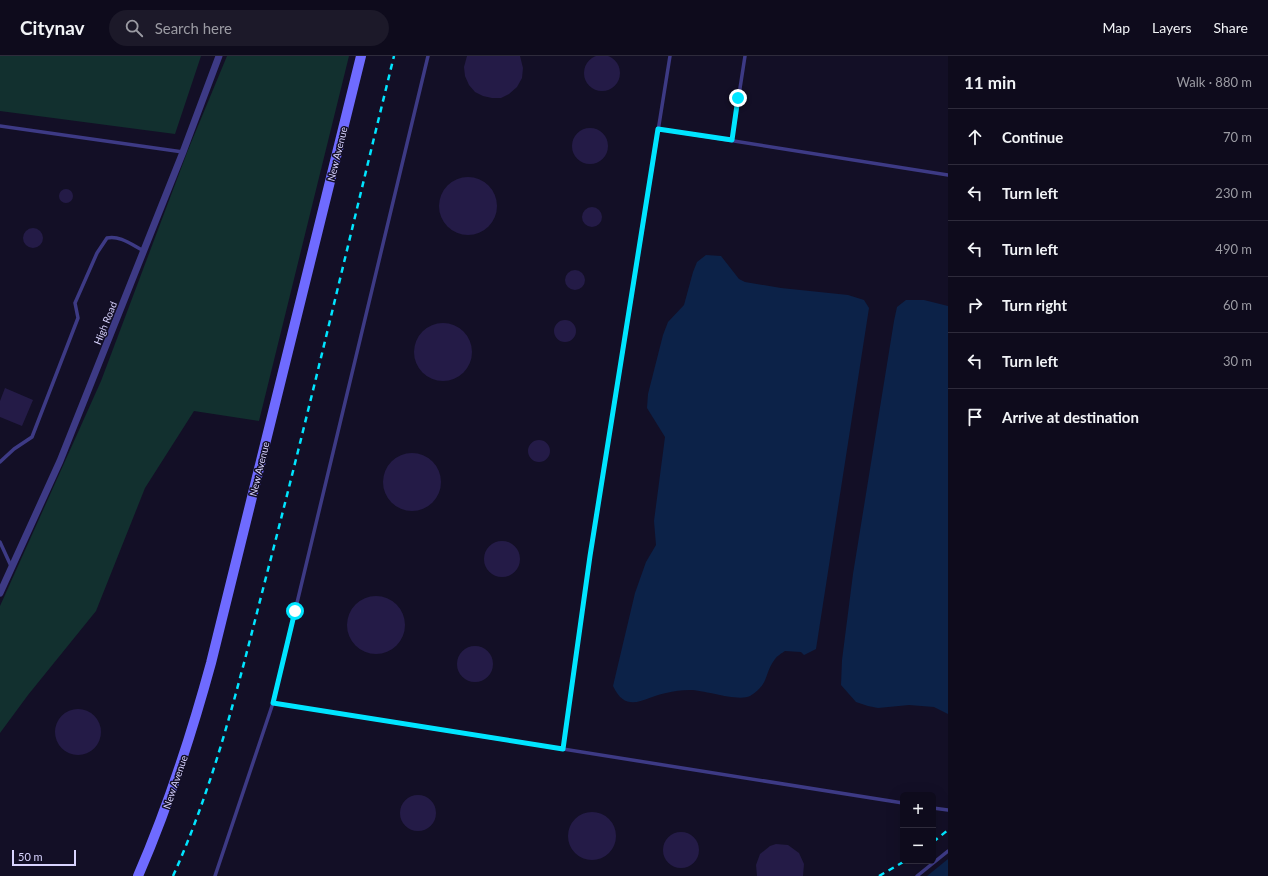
<!DOCTYPE html>
<html lang="en">
<head>
<meta charset="utf-8">
<style>
  body { margin:0; font-family:Lato,sans-serif; background:#1c1929; color:#f1f3f6 }
  .controls { position:absolute; right:12px; bottom:12px; display:grid; overflow:hidden; border-radius:6px; box-shadow:0 4px 16px #0002 }
  .controls button { width:36px; height:36px; display:grid; place-items:center; padding:0; border:0; border-bottom:1px solid #2e2b3b; background:#0e0b1c; color:#f1f3f6; font:20px sans-serif }
  .scale { position:absolute; left:12px; bottom:10px; width:64px; box-sizing:border-box; padding-left:4px; border:2px solid #d9d4ff; border-top:0; font-size:11px; line-height:14px; white-space:nowrap; color:#d9d4ff; -webkit-text-stroke:3px #130f26; paint-order:stroke }
  .stop { position:absolute; width:12px; height:12px; margin:-9px; border:3px solid #00e5ff; border-radius:50%; background:#fff }
  .stop.end { background:#00e5ff; border-color:#fff; box-shadow:0 1px 4px #0008 }
  .list { margin:0; padding:0; list-style:none }
  h2 { display:flex; justify-content:space-between; align-items:center; height:52px; margin:0; padding:0 16px; font-size:17px }
  h2 small { font-size:13px; font-weight:400; color:#9b9ba3 }
  .list li { display:grid; grid-template-columns:26px 1fr auto; gap:12px; align-items:center; box-sizing:border-box; height:56px; padding:0 16px; border-top:1px solid #2e2b3b }
  .list b { display:block; font-size:15px; white-space:nowrap }
  .list em { font-size:13px; font-style:normal; color:#9b9ba3 }
  .icon { flex:none; width:22px; height:22px; fill:none; stroke:currentColor; stroke-width:2; stroke-linecap:round; stroke-linejoin:round }
  .map { position:relative; flex:none; width:948px; height:820px; overflow:hidden }
  header { display:flex; align-items:center; gap:24px; box-sizing:border-box; height:56px; padding:0 20px; background:#0e0b1c; border-bottom:1px solid #2e2b3b }
  header strong { font-size:19px }
  nav { display:flex; gap:22px; margin-inline-start:auto; font-size:14px }
  .search { width:280px; height:36px; background:#1c1929; display:flex; align-items:center; gap:10px; box-sizing:border-box; padding:0 14px; border-radius:22px; color:#9b9ba3; font-size:15px }
  main { display:flex }
  aside { flex:1; background:#0e0b1c }
  .map>svg:first-child { display:block }
  .green { fill:#12302f }
  .water { fill:#0c2248 }
  .building { fill:#241b47 }
  .lines { fill:none; stroke-linecap:round; stroke-linejoin:round }
  .lane { stroke:#3d3a85; stroke-width:3.5 }
  .street { stroke:#3d3a85; stroke-width:7 }
  .secondary { stroke:#6f6bff; stroke-width:10 }
  .rail { stroke:#00e5ff; stroke-width:2.5; stroke-dasharray:6 5; stroke-linecap:butt }
  .route { stroke:#00e5ff; stroke-width:5 }
  .labels { text-anchor:middle; stroke-width:3; stroke-linejoin:round; paint-order:stroke }
  .street-label { font-size:10px; fill:#d9d4ff; stroke:#130f26 }
</style>
</head>
<body>
<header>
<strong>Citynav</strong>
<div class="search"><svg class="icon" aria-label="search" viewBox="0 0 24 24"><circle cx="10" cy="10" r="6"/><path d="M15 15l6 6"/></svg>Search here</div>
<nav><a>Map</a><a>Layers</a><a>Share</a></nav>
</header>
<main>
<div class="map">
<svg width="948" height="820" viewBox="0 0 948 820">
  <rect width="100%" height="100%" fill="#130f26"/>
  <path class="green" d="M 0,0 L 201,0 L 175,78 L 0,55 Z
    M 227,0 L 349,0 L 259,365 L 194,355 L 145,432 L 96,555 L 28,639 L 0,677 L 0,550 L 101,325 L 188,94 Z"/>
  <path class="water" d="M 706,199 L 721,200 L 739,223 L 745,226 L 781,232 L 848,239 L 864,244 L 869,252 L 816,593 L 804,599 L 801,596 L 785,595 C 782,597 777,600 775,603 C 764,617 770,628 750,640 C 738,646 705,634 690,634 C 681,634 674,635 666,637 C 646,640 627,660 613,630 L 635,537 L 646,506 L 656,489 L 654,465 L 665,381 L 647,352 L 648,338 L 663,279 L 668,266 L 684,249 L 693,216 L 697,206 Z
    M 906,244 L 924,244 L 948,250 L 948,658 L 934,651 L 909,649 L 878,652 L 868,650 L 856,646 L 841,629 L 842,604 L 853,518 L 894,265 L 897,251 Z
    M 948,803 L 948,820 L 927,820 Z"/>
  <path class="building" d="M584 17a18 18 0 1 1 36 0a18 18 0 1 1-36 0Z
    M 467,0 L 520,0 L 523,12 L 522,22 L 517,31 L 509,38 L 501,42 L 492,42 L 483,40 L 475,36 L 469,29 L 465,20 L 464,11 Z
    M572 90a18 18 0 1 1 36 0a18 18 0 1 1-36 0Z
    M439 150a29 29 0 1 1 58 0a29 29 0 1 1-58 0Z
    M59 140a7 7 0 1 1 14 0a7 7 0 1 1-14 0Z
    M582 161a10 10 0 1 1 20 0a10 10 0 1 1-20 0Z
    M23 182a10 10 0 1 1 20 0a10 10 0 1 1-20 0Z
    M565 224a10 10 0 1 1 20 0a10 10 0 1 1-20 0Z
    M554 275a11 11 0 1 1 22 0a11 11 0 1 1-22 0Z
    M414 296a29 29 0 1 1 58 0a29 29 0 1 1-58 0Z
    M 5,332 L 33,344 L 22,370 L 0,361 L 0,345 Z
    M528 395a11 11 0 1 1 22 0a11 11 0 1 1-22 0Z
    M383 426a29 29 0 1 1 58 0a29 29 0 1 1-58 0Z
    M484 503a18 18 0 1 1 36 0a18 18 0 1 1-36 0Z
    M347 569a29 29 0 1 1 58 0a29 29 0 1 1-58 0Z
    M457 608a18 18 0 1 1 36 0a18 18 0 1 1-36 0Z
    M55 676a23 23 0 1 1 46 0a23 23 0 1 1-46 0Z
    M400 757a18 18 0 1 1 36 0a18 18 0 1 1-36 0Z
    M568 780a24 24 0 1 1 48 0a24 24 0 1 1-48 0Z
    M663 794a18 18 0 1 1 36 0a18 18 0 1 1-36 0Z
    M 776,788 L 788,789 L 799,797 L 804,808 L 803,820 L 757,820 L 756,809 L 760,798 L 770,790 Z"/>
  <g class="lines">
    <path class="lane" d="M 0,70 L 183,96
      M 658,73 L 948,119
      M 732,84 L 745,0
      M 0,406 L 14,393 L 32,381 L 78,262 L 75,247 L 97,197 L 107,182 C 120,179 132,189 144,195
      M 0,486 L 11,510
      M 273,647 L 903,747
      M 563,693 L 590,500 L 670,0
      M 933,752 L 948,754
      M 215,820 L 273,647 L 428,0
      M 917,820 L 948,795"/>
    <path class="street" d="M 0,537 L 60,405 L 183,96 L 219,0"/>
    <path class="secondary" d="M 138,820 C 168,751 191,680 211,607 L 361,0"/>
    <path class="rail" d="M 933,786 L 948,774
      M 173,820 C 219,718 243,609 271,502 C 314,335 353,167 394,0
      M 879,820 L 905,805"/>
  </g>
  <g class="lines">
    <path class="route" d="M 295,555 L 273,647 L 563,693 L 590,500 L 658,73 L 732,84 L 738,42"/>
  </g>
  <g class="labels">
    <g class="street-label">
      <text transform="translate(337 98) rotate(-76)" y="4">New Avenue</text>
      <text transform="translate(105 267) rotate(-68)" y="4">High Road</text>
      <text transform="translate(259 413) rotate(-76)" y="4">New Avenue</text>
      <text transform="translate(175 726) rotate(-71)" y="4">New Avenue</text>
    </g>
  </g>
</svg>
<div class="controls">
<button>+</button>
<button>−</button>
</div>
<div class="scale">50 m</div>
<div class="stop" style="left:295px;top:555px"></div>
<div class="stop end" style="left:738px;top:42px"></div>
</div>
<aside>
<h2>11 min<small>Walk · 880 m</small></h2>
<ul class="list">
<li><svg class="icon" aria-label="ahead" viewBox="0 0 24 24"><path d="M12 20V5M6 11l6-6 6 6"/></svg><div><b>Continue</b></div><em>70 m</em></li>
<li><svg class="icon" aria-label="left" viewBox="0 0 24 24"><path d="M17 20v-9H6M10 6l-5 5 5 5"/></svg><div><b>Turn left</b></div><em>230 m</em></li>
<li><svg class="icon" aria-label="left" viewBox="0 0 24 24"><path d="M17 20v-9H6M10 6l-5 5 5 5"/></svg><div><b>Turn left</b></div><em>490 m</em></li>
<li><svg class="icon" aria-label="right" viewBox="0 0 24 24"><path d="M7 20v-9h11M14 6l5 5-5 5"/></svg><div><b>Turn right</b></div><em>60 m</em></li>
<li><svg class="icon" aria-label="left" viewBox="0 0 24 24"><path d="M17 20v-9H6M10 6l-5 5 5 5"/></svg><div><b>Turn left</b></div><em>30 m</em></li>
<li><svg class="icon" aria-label="arrive" viewBox="0 0 24 24"><path d="M6 21V4h12l-3 4 3 4H6"/></svg><div><b>Arrive at destination</b></div></li>
</ul>
</aside>
</main>
</body>
</html>
